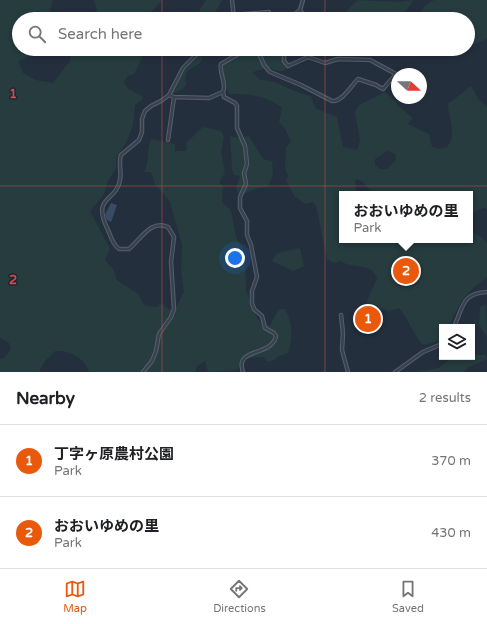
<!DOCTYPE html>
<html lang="en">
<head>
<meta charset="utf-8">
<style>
  body { margin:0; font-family:"Varela Round","Noto Sans JP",sans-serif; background:#f6f6f6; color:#202124 }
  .controls { position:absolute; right:12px; bottom:12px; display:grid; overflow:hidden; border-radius:0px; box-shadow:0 2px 6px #0003 }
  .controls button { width:36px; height:36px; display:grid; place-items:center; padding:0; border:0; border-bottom:1px solid #e0e0e0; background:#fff; color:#202124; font:20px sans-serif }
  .compass { position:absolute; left:391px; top:68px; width:36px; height:36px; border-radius:50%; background:#fff; box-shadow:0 2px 6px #0003; rotate:111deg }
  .you { position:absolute; left:235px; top:258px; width:14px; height:14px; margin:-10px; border:3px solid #fff; border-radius:50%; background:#1a73e8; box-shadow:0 0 0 6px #1a73e833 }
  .badge { display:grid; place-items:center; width:26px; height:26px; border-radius:50%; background:#ea580c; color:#fff; font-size:13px; font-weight:700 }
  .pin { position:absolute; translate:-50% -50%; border:2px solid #fff; box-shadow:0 1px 4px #0006 }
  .popup { position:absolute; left:339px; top:191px; width:134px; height:52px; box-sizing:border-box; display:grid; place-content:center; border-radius:0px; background:#fff; filter:drop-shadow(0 1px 3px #0005); font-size:13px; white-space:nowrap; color:#757577 }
  .popup b { font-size:15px; color:#202124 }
  .popup::after { content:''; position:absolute; left:50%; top:100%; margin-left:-8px; border:8px solid transparent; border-top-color:#fff }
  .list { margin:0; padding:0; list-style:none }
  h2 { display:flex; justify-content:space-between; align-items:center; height:52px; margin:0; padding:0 16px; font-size:17px }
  h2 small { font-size:13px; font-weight:400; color:#757577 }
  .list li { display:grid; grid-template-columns:26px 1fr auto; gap:12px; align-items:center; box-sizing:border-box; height:72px; padding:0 16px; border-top:1px solid #e0e0e0 }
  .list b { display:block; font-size:15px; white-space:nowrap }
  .list p { margin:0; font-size:13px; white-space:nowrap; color:#757577 }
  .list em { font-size:13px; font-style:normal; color:#757577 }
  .icon { flex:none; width:22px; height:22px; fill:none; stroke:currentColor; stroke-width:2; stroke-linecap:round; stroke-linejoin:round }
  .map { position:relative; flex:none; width:487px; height:372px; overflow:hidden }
  .search { position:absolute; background:#fff; box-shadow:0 2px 6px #0003; left:12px; right:12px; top:12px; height:44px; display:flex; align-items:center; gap:10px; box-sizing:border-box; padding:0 14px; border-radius:22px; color:#757577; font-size:15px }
  .sheet { height:196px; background:#fff }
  nav { display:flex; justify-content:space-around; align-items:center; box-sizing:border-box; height:56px; border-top:1px solid #e0e0e0; background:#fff; font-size:11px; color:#757577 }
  nav a { display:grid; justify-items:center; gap:2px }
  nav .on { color:#ea580c }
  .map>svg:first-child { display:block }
  .green { fill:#263c3f; fill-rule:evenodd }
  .water { fill:#394c67 }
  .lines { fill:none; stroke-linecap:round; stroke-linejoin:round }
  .minor-casing { stroke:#565f6c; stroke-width:4.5 }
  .minor { stroke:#38414e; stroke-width:2.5 }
  .grid { fill:none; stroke:#ce4d50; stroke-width:1; stroke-opacity:0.55 }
  .grid-label { font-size:13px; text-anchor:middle; font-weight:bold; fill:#ce4d50; stroke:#1d2633; stroke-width:3; stroke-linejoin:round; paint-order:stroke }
</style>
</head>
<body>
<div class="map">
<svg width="487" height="372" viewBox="0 0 487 372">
  <rect width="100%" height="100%" fill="#242f3e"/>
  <path class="green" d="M 0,0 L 53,0 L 50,9 L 53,19 L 19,19 L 19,49 L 35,49 L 27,58 L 18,61 L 23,73 L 36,80 L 53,83 L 70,61 L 71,49 L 146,49 L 134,74 L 128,76 L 124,82 L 128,89 L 142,96 L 143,99 L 135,105 L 133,125 L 126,143 L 116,158 L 116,168 L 108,181 L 103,196 L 90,211 L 110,249 L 105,260 L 113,269 L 117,280 L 138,294 L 144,305 L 156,307 L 162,304 L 174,312 L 184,292 L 181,271 L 182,245 L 170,202 L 155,184 L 151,172 L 144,172 C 150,161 146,153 151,139 L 175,144 L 175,151 L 186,151 L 187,141 C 195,137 197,130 204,127 L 221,131 L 224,137 L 221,152 L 225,172 L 219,183 L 223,186 L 222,202 L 231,210 L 236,237 L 242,247 L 245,257 L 246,290 L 257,318 L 262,323 L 270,325 L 279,309 L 285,309 C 293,323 293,338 288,353 L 277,357 L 275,360 L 268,362 L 263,357 L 249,358 L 240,362 L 238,370 L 208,372 L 205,361 L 197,366 L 195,372 L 89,372 C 85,357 68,350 55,351 L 45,361 L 39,372 L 0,372 L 0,359 L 4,358 L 11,349 L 9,343 L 0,338 Z
    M 94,0 L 162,0 L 145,19 L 93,19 L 97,9 Z
    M 206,0 L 222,0 L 214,14 L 217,19 L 206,19 L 199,11 Z
    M 358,0 L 397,2 L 414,0 L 403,15 L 404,19 L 338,19 Z
    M 435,0 L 487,0 L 487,39 L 471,45 L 468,41 L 468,19 L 449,19 L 442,16 L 440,19 L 417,19 C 420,12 426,2 435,0 Z
    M 243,49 L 285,49 L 282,57 L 286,69 C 281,73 273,71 269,67 L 253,72 L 260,80 C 279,80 293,93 311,96 L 315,108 L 337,117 L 343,147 L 357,150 L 360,141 L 355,112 L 359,105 L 385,92 C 397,100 399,109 412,117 L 412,119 L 408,124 L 429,134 L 432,147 L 439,149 L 447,147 C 458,134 448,118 448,104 L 471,86 L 479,100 L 487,107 L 487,209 L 483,208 L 470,214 L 470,194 L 374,194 L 362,181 L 357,179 L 355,180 L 356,194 L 342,194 L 342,240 L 470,240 L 470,232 L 480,236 L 487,243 L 487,277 L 472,289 L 461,302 L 448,327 L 442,327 L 442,337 L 439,341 L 423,345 C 413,334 409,320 399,308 L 389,311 L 367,305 L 367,301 L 377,278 L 372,270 C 362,265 350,267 340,261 L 334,263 L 327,259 L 316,205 L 312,202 L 306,204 L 295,197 L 286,181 L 288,176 L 285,169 L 286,147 L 291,142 L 285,129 L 279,122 L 282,108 C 266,95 248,94 229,94 L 219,69 ZM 387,151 L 395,154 L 396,159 L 387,169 L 380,169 L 375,165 L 375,159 Z
    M 308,49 L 332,49 L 315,56 Z
    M 205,50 L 201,62 C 190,71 183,68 186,85 L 183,89 L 172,94 L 183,72 Z
    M 230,136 L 239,138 L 249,136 L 263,159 L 272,161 L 273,175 L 268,187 L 258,188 L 241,195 L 238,193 L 236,188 L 240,176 L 234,175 L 232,170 Z
    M 300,248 L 304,266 L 293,271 L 272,261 L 277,253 Z
    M 486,304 L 487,337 L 479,325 L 480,307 Z
    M 370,315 L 375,317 L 373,328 L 359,325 L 361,316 Z
    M 472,355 L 486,355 L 487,359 L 467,368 L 464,372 L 419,372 L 439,368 L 452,357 L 472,357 Z"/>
  <path class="water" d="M 111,203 L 117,205 L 111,222 L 107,220 L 105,215 Z"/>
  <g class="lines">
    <defs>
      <path id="minor" d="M 232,0 L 234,19
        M 234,15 L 269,12 L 268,19
        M 289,19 L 300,10
        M 302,19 L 305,16 L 300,10 L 303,0
        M 257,49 L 264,65 L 270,72 L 301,85 L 332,101 C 342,102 351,86 358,79 L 376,85 L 383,89 L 396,74 L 370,60 L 338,59 L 325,63 L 308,57 L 288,66 L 284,61 L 284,49
        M 223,92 C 227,83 219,74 221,64 L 247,49
        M 169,95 L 174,97 L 209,98 L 223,92 L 224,97 L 235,103 L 237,106 L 237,128 L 245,146 L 247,164 L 244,173 L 246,184 L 240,197 L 240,208 L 247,221 L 247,235 L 251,245 L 257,277 L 252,291 L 252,303 L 254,309 L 262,316 L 265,328 L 274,333 L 276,336 C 272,357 234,347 243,372
        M 168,140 L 174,97
        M 341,315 L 343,333 L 342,350 L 348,372
        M 454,327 C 463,307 462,293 487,292
        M 143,372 L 152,361 L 156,351 L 159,334 L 171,317 L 174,309 L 171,262 L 174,237 L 168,227 C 151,219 141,239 129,249 L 119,249 C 113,245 111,237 108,230 C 91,195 116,203 120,180 C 122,172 118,163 121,155 L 139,140 L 142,132 L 142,119 L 145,111 L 151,106 L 161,101 L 169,95 L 183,68 L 202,49
        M 395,372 L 423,352 L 442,344"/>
    </defs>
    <use href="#minor" class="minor-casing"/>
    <use href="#minor" class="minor"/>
  </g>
  <path class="grid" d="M 162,0 L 162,19M 325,0 L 325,19M 162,49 L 162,372M 325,49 L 325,372M 0,186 L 487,186"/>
  <g class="grid-label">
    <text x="13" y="98">1</text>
    <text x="13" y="284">2</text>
  </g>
</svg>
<div class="controls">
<button><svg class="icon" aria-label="layers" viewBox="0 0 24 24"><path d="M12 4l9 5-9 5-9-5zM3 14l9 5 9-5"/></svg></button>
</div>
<svg class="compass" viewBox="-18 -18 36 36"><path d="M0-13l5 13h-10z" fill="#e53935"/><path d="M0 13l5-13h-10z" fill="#757577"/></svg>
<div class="you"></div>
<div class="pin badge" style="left:368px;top:319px">1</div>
<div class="pin badge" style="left:406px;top:271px">2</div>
<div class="popup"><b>おおいゆめの里</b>Park</div>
<div class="search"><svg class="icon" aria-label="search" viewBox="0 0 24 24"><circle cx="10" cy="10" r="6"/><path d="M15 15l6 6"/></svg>Search here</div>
</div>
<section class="sheet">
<h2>Nearby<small>2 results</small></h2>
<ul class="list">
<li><span class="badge">1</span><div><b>丁字ヶ原農村公園</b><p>Park</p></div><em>370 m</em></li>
<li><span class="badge">2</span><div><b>おおいゆめの里</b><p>Park</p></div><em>430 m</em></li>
</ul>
</section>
<nav>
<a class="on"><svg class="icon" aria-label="map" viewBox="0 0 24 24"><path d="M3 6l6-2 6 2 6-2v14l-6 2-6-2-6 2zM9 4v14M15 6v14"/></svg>Map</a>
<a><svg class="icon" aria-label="directions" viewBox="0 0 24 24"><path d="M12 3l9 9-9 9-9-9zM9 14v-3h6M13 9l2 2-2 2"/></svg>Directions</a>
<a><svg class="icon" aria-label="saved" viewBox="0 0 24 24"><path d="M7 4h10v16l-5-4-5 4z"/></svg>Saved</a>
</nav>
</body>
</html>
